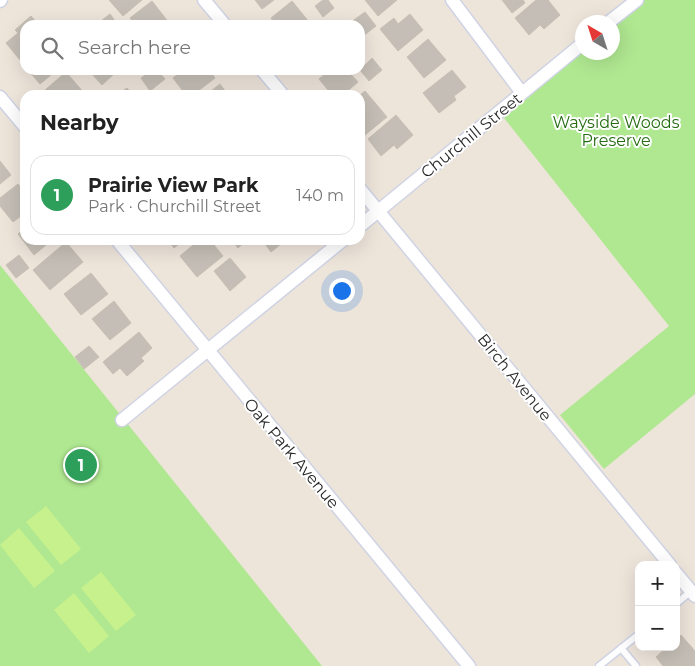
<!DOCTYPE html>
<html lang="en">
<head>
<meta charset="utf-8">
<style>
  body { margin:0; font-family:Montserrat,sans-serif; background:#f2f2f2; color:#222 }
  .controls { position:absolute; right:15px; bottom:15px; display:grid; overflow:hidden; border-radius:10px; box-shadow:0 5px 20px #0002 }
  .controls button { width:45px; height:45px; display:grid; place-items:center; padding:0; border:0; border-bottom:1px solid #e0e0e0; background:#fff; color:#222; font:25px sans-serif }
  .compass { position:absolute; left:575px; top:15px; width:45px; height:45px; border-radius:50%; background:#fff; box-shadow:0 5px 20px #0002; rotate:321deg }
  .you { position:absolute; left:341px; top:290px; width:18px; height:18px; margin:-12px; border:4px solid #fff; border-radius:50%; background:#1a73e8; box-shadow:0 0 0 8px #1a73e833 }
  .badge { display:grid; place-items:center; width:32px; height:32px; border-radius:50%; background:#345dff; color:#fff; font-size:16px; font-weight:700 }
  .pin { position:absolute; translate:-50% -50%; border:2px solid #fff; box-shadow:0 1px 5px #0006 }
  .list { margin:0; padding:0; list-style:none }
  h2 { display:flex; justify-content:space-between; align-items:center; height:65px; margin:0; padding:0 20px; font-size:21px }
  h2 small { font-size:16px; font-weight:400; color:#767676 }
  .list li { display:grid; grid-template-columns:32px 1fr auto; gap:15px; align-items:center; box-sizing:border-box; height:80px; margin:0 10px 10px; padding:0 10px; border:1px solid #e0e0e0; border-radius:15px }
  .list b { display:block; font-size:19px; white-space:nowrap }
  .list p { margin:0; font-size:16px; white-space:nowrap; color:#767676 }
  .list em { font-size:16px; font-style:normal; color:#767676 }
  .icon { flex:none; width:28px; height:28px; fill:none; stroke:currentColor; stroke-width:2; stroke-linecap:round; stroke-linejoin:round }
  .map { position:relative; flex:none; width:695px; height:666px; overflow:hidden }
  .search { position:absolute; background:#fff; box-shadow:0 5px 20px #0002; left:20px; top:20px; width:345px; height:55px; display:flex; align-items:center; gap:12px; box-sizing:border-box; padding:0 18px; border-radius:15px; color:#767676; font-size:19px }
  .panel { position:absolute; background:#fff; box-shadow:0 5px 20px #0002; left:20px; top:90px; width:345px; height:155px; border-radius:15px }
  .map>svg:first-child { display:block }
  .green { fill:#b0e891 }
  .pitch { fill:#c7f18c }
  .building { fill:#c4beb6; stroke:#c8c0b3 }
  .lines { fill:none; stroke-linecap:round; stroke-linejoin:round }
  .lane-casing { stroke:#cfd3e4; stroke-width:9 }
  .street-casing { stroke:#cfd3e4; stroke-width:15 }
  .lane { stroke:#fff; stroke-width:6 }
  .street { stroke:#fff; stroke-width:12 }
  .labels { text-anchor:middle; stroke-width:4; stroke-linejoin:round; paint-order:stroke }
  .park-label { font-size:16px; fill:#276c14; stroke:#fff }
  .street-label { font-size:16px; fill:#292929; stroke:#fff }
</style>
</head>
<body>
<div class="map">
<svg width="695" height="666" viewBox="0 0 695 666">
  <rect width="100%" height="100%" fill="#ede4da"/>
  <path class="green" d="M 644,0 L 695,0 L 695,394 L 604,469 L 560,415 L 669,326 L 504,118 L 582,52 L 612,52 L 613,27 Z
    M 0,265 L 322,666 L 0,666 Z"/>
  <path class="pitch" d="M 46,506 L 81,549 L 61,565 L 26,522 Z
    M 19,528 L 55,571 L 34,588 L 0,545 Z
    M 101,572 L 136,615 L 116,631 L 81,588 Z
    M 74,593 L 109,636 L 89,653 L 54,610 Z"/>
  <path class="building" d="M 109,0 L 142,0 L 123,16 Z
    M 255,0 L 274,0 L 262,9 Z
    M 323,0 L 328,0 L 334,8 L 323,17 L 315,6 Z
    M 365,0 L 397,0 L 378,16 Z
    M 502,0 L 523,0 L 525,3 L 512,13 Z
    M 536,0 L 548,0 L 560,15 L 544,29 L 540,25 L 529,35 L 515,18 Z
    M 152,1 L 169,23 L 166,25 L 136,25 L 130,18 Z
    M 292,1 L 309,22 L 306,25 L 276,25 L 271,18 Z
    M 365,12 L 376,26 L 362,37 L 360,25 L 353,25 L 351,22 Z
    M 110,14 L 118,25 L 98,25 L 97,24 Z
    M 410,14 L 423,30 L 398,51 L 380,29 L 394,18 L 398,24 Z
    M 31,16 L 39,25 L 25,25 L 25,55 L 20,60 L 6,43 L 18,33 L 15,30 Z
    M 428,39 L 446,60 L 424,78 L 407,57 Z
    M 372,58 L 382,70 L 369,81 L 360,70 Z
    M 28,70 L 57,70 L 40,84 Z
    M 94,70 L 113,70 L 115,73 L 102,85 L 91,73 Z
    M 152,70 L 157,70 L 165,79 L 150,91 L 141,78 Z
    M 183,70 L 209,70 L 215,78 L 193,95 L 186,95 L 173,78 Z
    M 330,70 L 347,70 L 358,82 L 343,95 L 332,95 L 319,79 Z
    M 452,70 L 466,87 L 454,96 L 456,100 L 439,113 L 423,93 Z
    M 66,72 L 84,93 L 50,95 L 45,90 Z
    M 220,84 L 228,95 L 206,95 Z
    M 127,88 L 133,95 L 117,95 Z
    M 365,91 L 387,117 L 365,135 L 360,129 L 360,95 Z
    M 396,115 L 413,135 L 397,149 L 394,145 L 381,156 L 368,139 Z
    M 0,161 L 11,175 L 0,184 Z
    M 18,184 L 25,193 L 25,213 L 13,222 L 0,206 L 0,198 Z
    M 25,228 L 25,240 L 52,240 L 34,255 L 18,234 Z
    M 168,240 L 184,240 L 174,248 Z
    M 199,240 L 210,240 L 223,256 L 197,277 L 180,256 Z
    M 232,240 L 247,240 L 238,248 Z
    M 262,240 L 286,240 L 271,252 Z
    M 66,242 L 83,262 L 50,290 L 33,270 Z
    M 19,255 L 29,268 L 16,278 L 6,265 Z
    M 230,258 L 246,277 L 230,291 L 214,271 Z
    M 91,273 L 108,294 L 81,315 L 64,294 Z
    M 114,301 L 131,323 L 110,340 L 92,319 Z
    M 139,332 L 152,348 L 141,358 L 144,361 L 127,376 L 120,368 L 113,374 L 103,362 Z
    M 89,346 L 99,357 L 84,369 L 75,357 Z
    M 681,635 L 695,651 L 695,666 L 663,666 L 656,657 L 667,647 L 676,647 L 676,639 Z"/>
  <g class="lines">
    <defs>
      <path id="lane" d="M 676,604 L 691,591
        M 621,648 L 636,666
        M 599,666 L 639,634"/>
      <path id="street" d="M 204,0 L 225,25
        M 452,0 L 522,93
        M 0,1 L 1,0
        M 609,22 L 637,0
        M 262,70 L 283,95
        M 0,97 L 25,127
        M 360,189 L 670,565
        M 360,226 L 582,44
        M 117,240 L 469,666
        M 122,420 L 343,240
        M 676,573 L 695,596"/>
    </defs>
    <use href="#lane" class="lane-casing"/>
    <use href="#street" class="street-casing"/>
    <use href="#lane" class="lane"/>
    <use href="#street" class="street"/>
  </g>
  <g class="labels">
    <g class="park-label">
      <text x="616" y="128">Wayside Woods<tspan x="616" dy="18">Preserve</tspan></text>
    </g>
    <g class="street-label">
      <text transform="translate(471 135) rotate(-39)" y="6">Churchill Street</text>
      <text transform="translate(515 377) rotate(51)" y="6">Birch Avenue</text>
      <text transform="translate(292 453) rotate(50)" y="6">Oak Park Avenue</text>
    </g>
  </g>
</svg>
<div class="controls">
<button>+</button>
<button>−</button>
</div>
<svg class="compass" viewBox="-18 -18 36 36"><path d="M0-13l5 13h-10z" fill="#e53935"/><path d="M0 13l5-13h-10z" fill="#767676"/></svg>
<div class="you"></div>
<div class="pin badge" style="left:81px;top:465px;background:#2e9e5b">1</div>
<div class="search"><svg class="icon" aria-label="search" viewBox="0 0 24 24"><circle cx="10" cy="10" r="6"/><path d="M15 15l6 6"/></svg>Search here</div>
<section class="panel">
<h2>Nearby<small></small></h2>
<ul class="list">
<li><span class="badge" style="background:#2e9e5b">1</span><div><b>Prairie View Park</b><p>Park · Churchill Street</p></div><em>140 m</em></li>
</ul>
</section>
</div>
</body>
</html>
